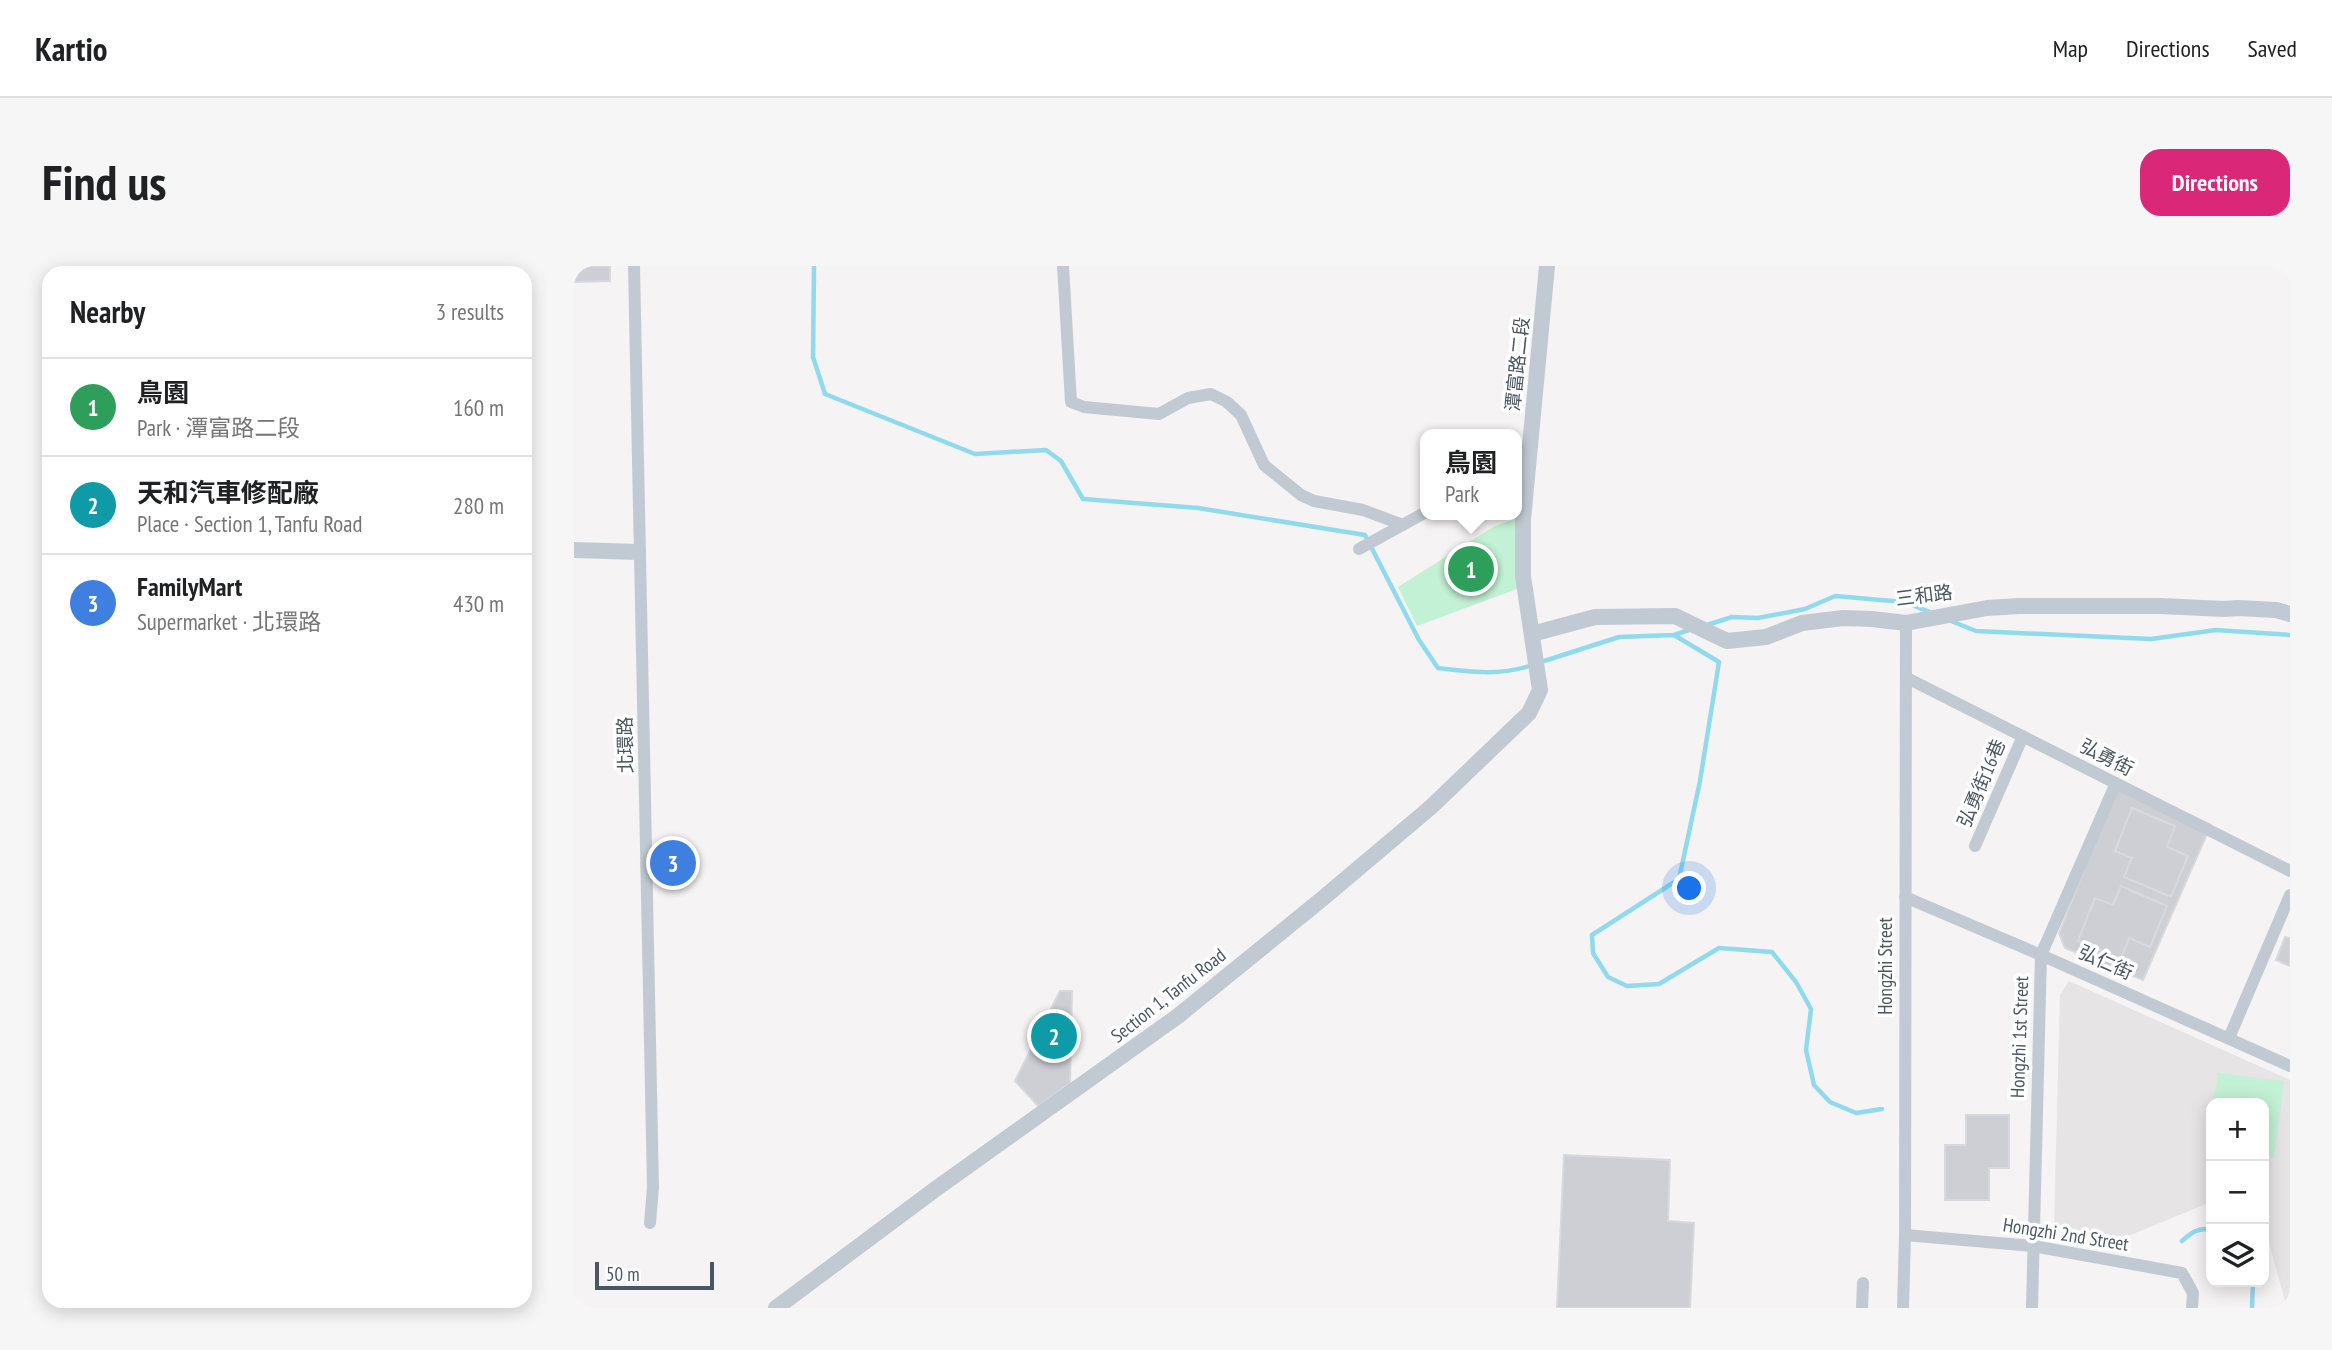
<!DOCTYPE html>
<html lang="en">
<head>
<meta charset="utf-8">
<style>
  body { margin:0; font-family:"PT Sans Narrow","Noto Sans TC",sans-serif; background:#f6f6f6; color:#202124 }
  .controls { position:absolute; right:21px; bottom:21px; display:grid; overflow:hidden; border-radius:14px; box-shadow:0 4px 18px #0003 }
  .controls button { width:63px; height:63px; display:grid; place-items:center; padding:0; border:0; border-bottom:2px solid #e0e0e0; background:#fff; color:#202124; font:35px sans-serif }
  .scale { position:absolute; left:21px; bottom:18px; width:119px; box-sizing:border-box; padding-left:7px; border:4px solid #4a5661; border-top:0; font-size:19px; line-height:24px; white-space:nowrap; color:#4a5661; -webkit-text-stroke:5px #fff; paint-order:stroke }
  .you { position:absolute; left:1116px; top:623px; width:24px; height:24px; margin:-18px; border:5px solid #fff; border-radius:50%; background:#1a73e8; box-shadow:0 0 0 10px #1a73e833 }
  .badge { display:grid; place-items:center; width:46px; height:46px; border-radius:50%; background:#db2777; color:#fff; font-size:23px; font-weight:700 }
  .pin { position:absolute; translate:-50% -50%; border:4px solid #fff; box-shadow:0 2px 7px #0006 }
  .popup { position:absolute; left:846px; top:163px; width:102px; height:91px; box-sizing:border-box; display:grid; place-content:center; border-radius:14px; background:#fff; filter:drop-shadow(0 2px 5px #0005); font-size:23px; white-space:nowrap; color:#757577 }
  .popup b { font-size:26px; color:#202124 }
  .popup::after { content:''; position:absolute; left:50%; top:100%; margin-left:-14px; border:14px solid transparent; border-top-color:#fff }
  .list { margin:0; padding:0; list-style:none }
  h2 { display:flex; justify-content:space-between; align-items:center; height:91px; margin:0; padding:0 28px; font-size:30px }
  h2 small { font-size:23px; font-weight:400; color:#757577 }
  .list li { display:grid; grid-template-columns:46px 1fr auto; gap:21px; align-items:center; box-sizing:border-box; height:98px; padding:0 28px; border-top:2px solid #e0e0e0 }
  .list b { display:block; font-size:26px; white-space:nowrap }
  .list p { margin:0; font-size:23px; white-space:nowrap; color:#757577 }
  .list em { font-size:23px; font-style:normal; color:#757577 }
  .icon { flex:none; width:38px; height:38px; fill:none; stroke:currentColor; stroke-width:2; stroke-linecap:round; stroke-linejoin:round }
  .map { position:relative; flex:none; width:1716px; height:1042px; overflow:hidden; border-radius:21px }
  header { display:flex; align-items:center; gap:42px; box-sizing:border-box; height:98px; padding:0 35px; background:#fff; border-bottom:2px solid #e0e0e0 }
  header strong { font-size:33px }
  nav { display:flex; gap:38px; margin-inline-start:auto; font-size:24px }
  .intro { display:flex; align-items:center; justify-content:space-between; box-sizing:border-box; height:168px; padding:0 42px }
  h1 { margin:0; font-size:49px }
  .button { padding:18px 32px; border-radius:21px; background:#db2777; color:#fff; font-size:24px; font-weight:700 }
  main { display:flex; gap:42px; padding:0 42px }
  aside { flex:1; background:#fff; border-radius:21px; box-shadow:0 4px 18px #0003 }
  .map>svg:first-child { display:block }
  .education { fill:#e6e4e5 }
  .green { fill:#c3f1d5 }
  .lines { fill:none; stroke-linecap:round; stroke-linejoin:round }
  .stream { stroke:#90daee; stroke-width:4.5 }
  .building { fill:#cdcfd5; stroke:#d7d9de; stroke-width:2 }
  .minor { stroke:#c1cad2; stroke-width:12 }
  .tertiary { stroke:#c1cad2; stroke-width:16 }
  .labels { text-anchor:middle; stroke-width:7; stroke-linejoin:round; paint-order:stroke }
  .street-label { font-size:19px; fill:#4a5661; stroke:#fff }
</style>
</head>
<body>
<header>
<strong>Kartio</strong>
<nav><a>Map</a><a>Directions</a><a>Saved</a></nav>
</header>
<div class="intro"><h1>Find us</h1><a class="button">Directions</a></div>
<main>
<aside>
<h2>Nearby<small>3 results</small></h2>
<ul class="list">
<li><span class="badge" style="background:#2e9e5b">1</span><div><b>鳥園</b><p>Park · 潭富路二段</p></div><em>160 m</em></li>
<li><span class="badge" style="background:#0f9aa8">2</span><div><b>天和汽車修配廠</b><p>Place · Section 1, Tanfu Road</p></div><em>280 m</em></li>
<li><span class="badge" style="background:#3f7fe0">3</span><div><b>FamilyMart</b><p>Supermarket · 北環路</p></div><em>430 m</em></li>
</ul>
</aside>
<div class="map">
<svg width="1716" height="1042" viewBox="0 0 1716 1042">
  <rect width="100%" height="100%" fill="#f5f3f3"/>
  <path class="education" d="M 1495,715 L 1716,814 L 1716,1042 L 1708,1042 L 1711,1035 L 1695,977 L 1690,970 L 1690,837 L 1637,837 L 1637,936 L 1537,977 L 1480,960 L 1486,729 Z"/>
  <path class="green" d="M 943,252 L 943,323 L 843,360 L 824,321 L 919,261 Z
    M 1644,807 L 1710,815 L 1700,892 L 1690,890 L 1690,837 L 1640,837 Z"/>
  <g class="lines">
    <path class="stream" d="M 240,0 L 239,91 L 251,128 L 401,188 L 472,184 L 487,195 L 509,233 L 624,242 L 791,269 L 845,374 L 864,402 C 896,406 928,410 958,399
      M 1377,355 L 1402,365 L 1577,373 L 1642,364 L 1716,369
      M 1130,360 L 1158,351 L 1184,352 L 1231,343 L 1261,330 L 1330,336 L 1356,346
      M 1100,369 L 1118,363
      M 967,396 L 1045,371 L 1100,369 L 1145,396 L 1126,515 L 1105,613 L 1018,669 L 1019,687 L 1034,711 L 1053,720 L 1085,718 L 1145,682 L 1198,686 L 1222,716 L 1237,743 L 1232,784 L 1240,819 L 1256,836 L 1282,847 L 1308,843
      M 1608,975 C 1617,967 1624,961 1637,964
      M 1678,1042 L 1679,1016"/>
  </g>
  <path class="building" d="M 0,0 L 36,0 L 36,15 L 0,16 Z
    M 1556,521 L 1637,559 L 1569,714 L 1491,682 L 1485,667 L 1541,526 Z
    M 1558,542 L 1601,560 L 1593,581 L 1614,590 L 1597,631 L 1550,611 L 1558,592 L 1541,585 Z
    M 1547,620 L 1593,640 L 1576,681 L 1555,672 L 1547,693 L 1504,675 L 1521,632 L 1539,639 Z
    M 1711,671 L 1716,672 L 1716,700 L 1702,694 Z
    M 486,725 L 498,725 L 496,817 L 464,840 L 441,815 Z
    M 1392,849 L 1435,849 L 1435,902 L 1415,902 L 1415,934 L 1371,934 L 1371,879 L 1392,879 Z
    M 990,889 L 1096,894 L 1094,955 L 1120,957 L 1116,1042 L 983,1042 Z"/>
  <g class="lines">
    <path class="minor" d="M 60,0 L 79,921 L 76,957
      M 489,0 L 497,136 L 510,141 L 585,148 L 614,132 L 637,128 L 653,136 L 667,149 L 690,199 L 727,229 L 740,235 L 789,244 L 829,259
      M 785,283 L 852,246
      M 1333,412 L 1716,605
      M 1401,580 L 1449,470
      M 1331,631 L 1467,689 L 1716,800
      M 1655,772 L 1716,629
      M 1331,969 L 1459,980 L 1608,1007 L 1619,1027 L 1618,1042
      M 1288,1042 L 1289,1017
      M 1329,1042 L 1331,969 L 1332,357
      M 1458,1042 L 1467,689 L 1542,517"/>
    <path class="tertiary" d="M 0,284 L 64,286
      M 958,368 L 1021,351 L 1101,350 L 1153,375 L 1192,371 L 1228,357 L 1269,352 L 1298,353 L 1332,357 L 1413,342 L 1445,340 L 1587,340 L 1650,343 L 1664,342 L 1702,344 L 1716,348
      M 202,1042 L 363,922 L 604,750 L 748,633 L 857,541 L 955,447 L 966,424 L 949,310 L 949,254 L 973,0"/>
  </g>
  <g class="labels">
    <g class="street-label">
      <text transform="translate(943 98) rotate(-84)" y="7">潭富路二段</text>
      <text transform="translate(1350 329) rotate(-7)" y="7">三和路</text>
      <text transform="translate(51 479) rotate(-91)" y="7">北環路</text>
      <text transform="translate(1533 491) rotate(27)" y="7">弘勇街</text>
      <text transform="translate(1407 517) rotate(-67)" y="7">弘勇街16巷</text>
      <text transform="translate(1532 696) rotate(24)" y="7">弘仁街</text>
      <text transform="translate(1311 700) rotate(-90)" y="7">Hongzhi Street</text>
      <text transform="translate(594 729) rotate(-38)" y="7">Section 1, Tanfu Road</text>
      <text transform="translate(1445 771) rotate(-88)" y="7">Hongzhi 1st Street</text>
      <text transform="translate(1492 968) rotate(9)" y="7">Hongzhi 2nd Street</text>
    </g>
  </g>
</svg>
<div class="controls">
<button>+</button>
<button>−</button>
<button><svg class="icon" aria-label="layers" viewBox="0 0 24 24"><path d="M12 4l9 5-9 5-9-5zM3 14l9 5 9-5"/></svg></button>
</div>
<div class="scale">50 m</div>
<div class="you"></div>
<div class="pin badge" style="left:897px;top:303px;background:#2e9e5b">1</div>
<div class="popup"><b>鳥園</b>Park</div>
<div class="pin badge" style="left:480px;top:770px;background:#0f9aa8">2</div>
<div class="pin badge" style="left:99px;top:597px;background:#3f7fe0">3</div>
</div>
</main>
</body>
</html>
